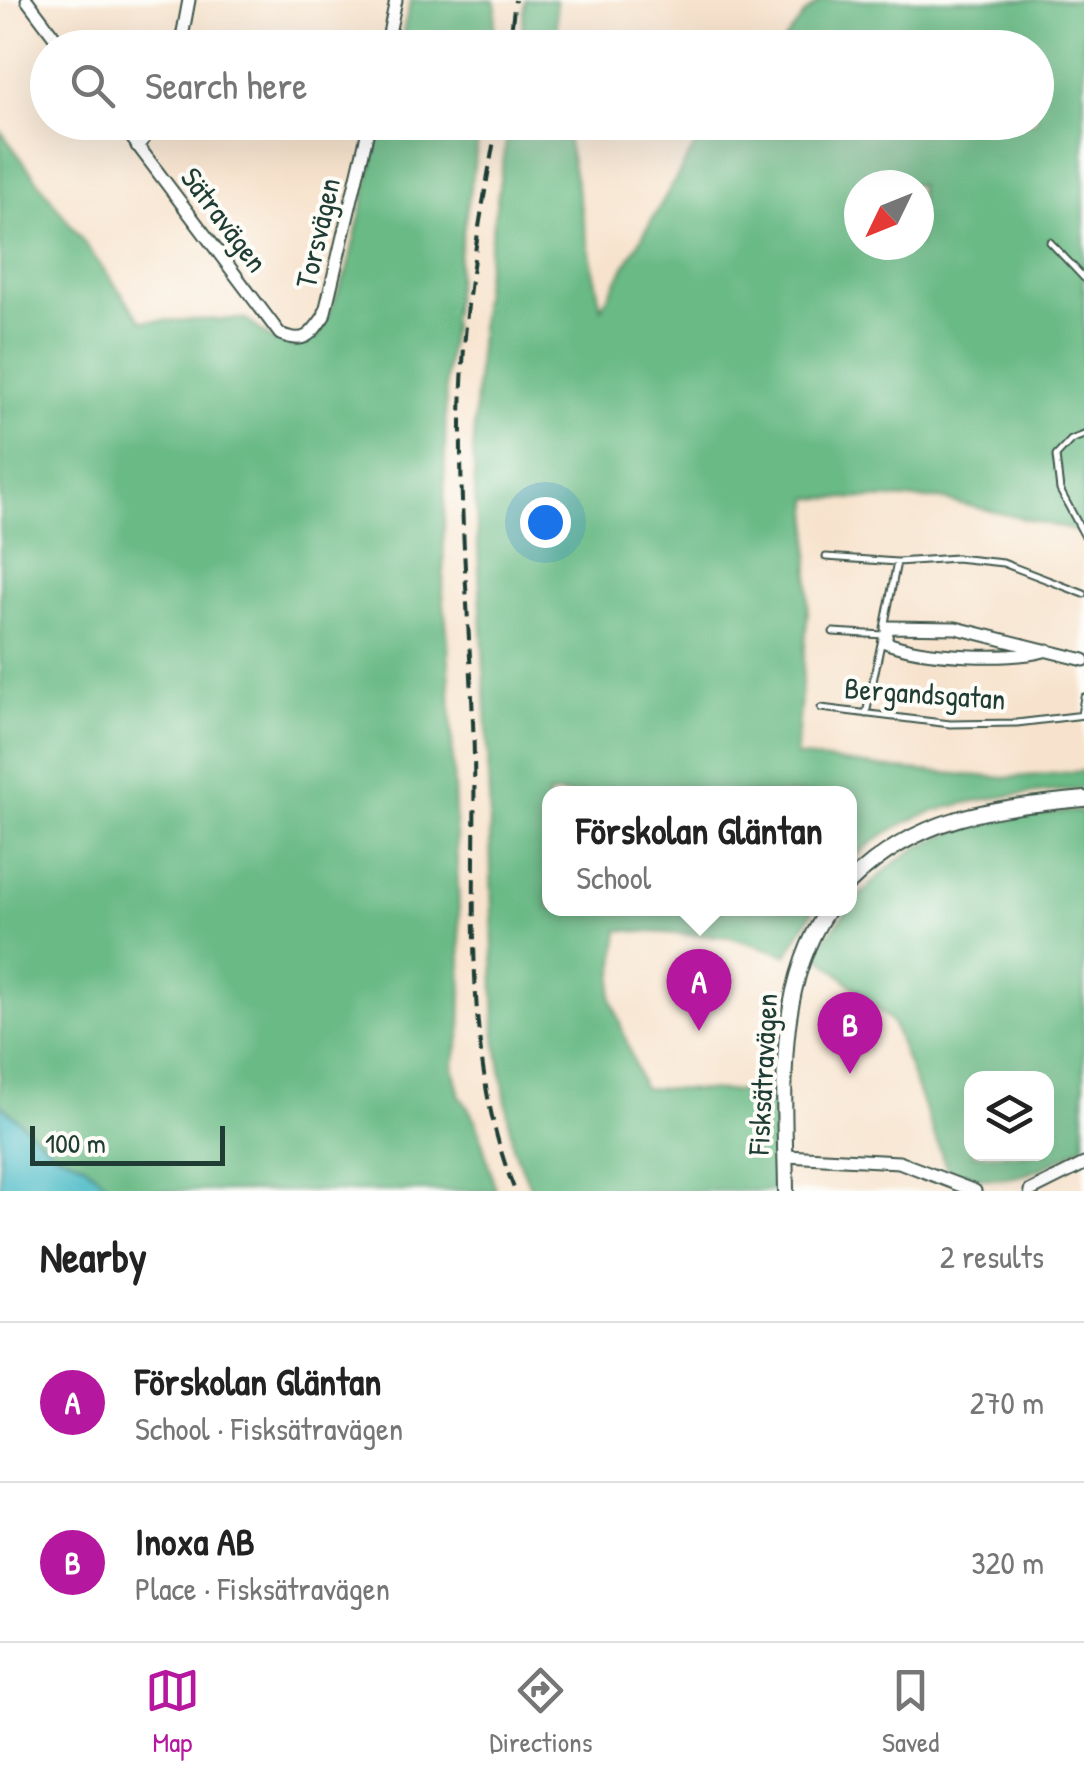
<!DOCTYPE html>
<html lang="en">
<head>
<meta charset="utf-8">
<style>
  body { margin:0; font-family:"Patrick Hand",sans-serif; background:#f2f2f2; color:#222 }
  .controls { position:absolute; right:30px; bottom:30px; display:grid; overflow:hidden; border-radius:20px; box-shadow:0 10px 40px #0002 }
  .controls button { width:90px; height:90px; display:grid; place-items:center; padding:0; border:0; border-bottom:2px solid #e0e0e0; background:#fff; color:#222; font:50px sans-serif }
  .compass { position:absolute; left:844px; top:170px; width:90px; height:90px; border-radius:50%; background:#fff; box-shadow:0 10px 40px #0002; rotate:227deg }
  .scale { position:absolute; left:30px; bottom:25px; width:195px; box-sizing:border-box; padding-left:10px; border:5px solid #1f3d34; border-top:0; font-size:28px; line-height:35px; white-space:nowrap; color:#1f3d34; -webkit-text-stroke:8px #fdfcf7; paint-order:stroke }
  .you { position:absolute; left:545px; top:522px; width:35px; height:35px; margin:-25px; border:8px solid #fff; border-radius:50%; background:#1a73e8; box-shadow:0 0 0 15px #1a73e833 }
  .badge { display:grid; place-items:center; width:65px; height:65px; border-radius:50%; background:#b5179e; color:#fff; font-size:32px; font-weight:700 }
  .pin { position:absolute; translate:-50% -82px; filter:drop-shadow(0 2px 5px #0008) }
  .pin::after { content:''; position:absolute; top:52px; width:35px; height:30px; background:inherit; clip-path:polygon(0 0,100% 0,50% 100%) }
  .popup { position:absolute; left:542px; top:786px; width:315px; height:130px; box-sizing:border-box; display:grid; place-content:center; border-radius:20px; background:#fff; filter:drop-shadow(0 2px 8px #0005); font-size:32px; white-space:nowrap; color:#767676 }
  .popup b { font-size:38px; color:#222 }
  .popup::after { content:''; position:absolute; left:50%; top:100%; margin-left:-20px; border:20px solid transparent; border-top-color:#fff }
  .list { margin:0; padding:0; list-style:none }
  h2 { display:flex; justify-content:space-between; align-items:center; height:130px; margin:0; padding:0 40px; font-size:42px }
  h2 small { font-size:32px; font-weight:400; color:#767676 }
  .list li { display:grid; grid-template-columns:65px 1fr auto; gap:30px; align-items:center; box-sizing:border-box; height:160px; padding:0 40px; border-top:2px solid #e0e0e0 }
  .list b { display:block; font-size:38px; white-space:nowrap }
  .list p { margin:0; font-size:32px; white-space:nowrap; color:#767676 }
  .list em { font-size:32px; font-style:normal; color:#767676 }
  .icon { flex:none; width:55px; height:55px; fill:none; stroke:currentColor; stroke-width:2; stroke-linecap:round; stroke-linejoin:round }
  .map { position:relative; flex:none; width:1084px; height:1191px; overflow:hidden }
  .search { position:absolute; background:#fff; box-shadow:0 10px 40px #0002; left:30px; right:30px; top:30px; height:110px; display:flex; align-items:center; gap:25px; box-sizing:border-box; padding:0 35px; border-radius:55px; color:#767676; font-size:38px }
  .sheet { height:450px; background:#fff }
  nav { display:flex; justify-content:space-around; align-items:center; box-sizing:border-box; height:140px; border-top:2px solid #e0e0e0; background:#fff; font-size:28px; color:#767676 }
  nav a { display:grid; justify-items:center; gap:5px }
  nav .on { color:#b5179e }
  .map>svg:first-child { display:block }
  .forest { fill:#69ba85; stroke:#447c5c; stroke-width:2.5; fill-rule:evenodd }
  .water { fill:#4ebcc7; stroke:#367c7e; stroke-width:2.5 }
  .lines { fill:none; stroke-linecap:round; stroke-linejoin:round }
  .service-casing { stroke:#3f564b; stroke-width:9 }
  .minor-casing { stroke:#3f564b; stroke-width:15 }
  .tertiary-casing { stroke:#3f564b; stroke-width:18 }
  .service { stroke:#fff; stroke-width:5 }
  .minor { stroke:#fff; stroke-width:11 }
  .tertiary { stroke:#fff; stroke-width:14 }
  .rail { stroke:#1f3d34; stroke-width:4; stroke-dasharray:15 8; stroke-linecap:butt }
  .labels { text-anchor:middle; stroke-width:8; stroke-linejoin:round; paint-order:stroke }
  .street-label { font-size:30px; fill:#1f3d34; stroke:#fdfcf7 }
</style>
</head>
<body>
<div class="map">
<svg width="1084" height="1191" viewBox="0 0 1084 1191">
  <rect width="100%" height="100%" fill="#fdfcf7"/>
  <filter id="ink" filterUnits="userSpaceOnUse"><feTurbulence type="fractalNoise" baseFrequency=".01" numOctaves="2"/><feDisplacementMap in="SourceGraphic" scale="20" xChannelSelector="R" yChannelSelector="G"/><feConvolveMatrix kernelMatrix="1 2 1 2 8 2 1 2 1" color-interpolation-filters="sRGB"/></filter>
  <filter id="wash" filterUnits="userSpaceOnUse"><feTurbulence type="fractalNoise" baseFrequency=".0048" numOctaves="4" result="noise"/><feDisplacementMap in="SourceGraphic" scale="40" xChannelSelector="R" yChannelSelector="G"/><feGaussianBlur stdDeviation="2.25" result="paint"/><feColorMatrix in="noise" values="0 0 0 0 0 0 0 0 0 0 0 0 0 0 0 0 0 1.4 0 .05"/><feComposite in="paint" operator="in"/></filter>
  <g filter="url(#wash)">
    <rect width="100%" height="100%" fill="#f7e3cd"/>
    <path class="forest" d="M 411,0 L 494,0 L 496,8 L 492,47 L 399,47 Z
      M 525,0 L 556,0 L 557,47 L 520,47 Z
      M 821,0 L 1084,0 L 1084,533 L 940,499 L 810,498 L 808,608 L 796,756 L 896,769 L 1004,778 L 1084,771 L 1084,789 C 1004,796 907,799 849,864 L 849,794 L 549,794 L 549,908 L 814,909 L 787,955 L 730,937 L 619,930 L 611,998 L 643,1088 L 775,1093 L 777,1191 L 532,1191 L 513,1147 L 495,1031 L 488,750 L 473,447 L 482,296 L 509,123 L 564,123 L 601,308 L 708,123 L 1036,122 L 1036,48 L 780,47 L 805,14 ZM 859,185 L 919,185 L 919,245 L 859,245 Z
      M 382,123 L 481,123 L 459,256 L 446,376 L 443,594 L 448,641 L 462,986 L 461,1033 L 453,1067 L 460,1096 L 476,1120 L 496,1191 L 115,1191 L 84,1164 L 54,1152 L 0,1104 L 0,130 L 142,321 L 246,319 L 271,339 L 295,347 L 319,336 L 347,271 Z
      M 1084,811 L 1084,1145 C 1036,1174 1003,1191 947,1169 L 892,1022 L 815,952 C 839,921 861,890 892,865 C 941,825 1022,813 1084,811 ZM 1046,1078 L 1046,1154 L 972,1154 L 972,1078 Z"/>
    <path class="water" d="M 0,1104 L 54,1152 L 84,1164 L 115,1191 L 0,1191 Z"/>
  </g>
  <g filter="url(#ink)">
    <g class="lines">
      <defs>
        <path id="service" d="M 1050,242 L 1084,278
          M 1084,435 L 1071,440 L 1056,456 L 1060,490 L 1084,535
          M 826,557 L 897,562 L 956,558 L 1003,563 L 1084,594
          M 884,628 L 897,562
          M 833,632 L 884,635
          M 821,708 L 950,724 L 1017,723 L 1084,715
          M 866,714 L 882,639
          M 1081,715 L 1084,697"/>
        <path id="minor" d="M 27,0 L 63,48
          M 180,48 L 189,0
          M 386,48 L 396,0
          M 120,122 L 280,334 C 305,344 310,336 324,316 L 370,122
          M 137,146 L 159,122
          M 1048,650 C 1010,661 921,657 885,642 L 888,627 L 956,628 L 1084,660
          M 786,1156 L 899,1162 L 975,1191
          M 1030,1191 L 1084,1164"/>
        <path id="tertiary" d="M 849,883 C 918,815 992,808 1084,799
          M 786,1191 C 785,1098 773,989 829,908"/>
      </defs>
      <use href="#service" class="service-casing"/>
      <use href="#minor" class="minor-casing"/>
      <use href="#tertiary" class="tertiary-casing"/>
      <use href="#service" class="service"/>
      <use href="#minor" class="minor"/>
      <use href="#tertiary" class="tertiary"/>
      <path class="rail" d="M 509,48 L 515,0
        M 497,122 C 486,189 472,257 466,325 C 452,468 471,613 474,756 C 477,901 460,1054 515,1191"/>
    </g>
  </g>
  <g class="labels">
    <g class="street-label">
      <text transform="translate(224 220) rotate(53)" y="10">Sätravägen</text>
      <text transform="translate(318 233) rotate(-77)" y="10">Torsvägen</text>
      <text transform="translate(925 694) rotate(4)" y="10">Bergandsgatan</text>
      <text transform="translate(763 1074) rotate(-87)" y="10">Fisksätravägen</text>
    </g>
  </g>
</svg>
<div class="controls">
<button><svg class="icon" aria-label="layers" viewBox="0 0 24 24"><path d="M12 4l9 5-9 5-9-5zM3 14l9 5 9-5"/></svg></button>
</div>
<svg class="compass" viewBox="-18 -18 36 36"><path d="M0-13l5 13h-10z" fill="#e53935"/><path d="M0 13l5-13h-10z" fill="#767676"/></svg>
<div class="scale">100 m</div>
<div class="you"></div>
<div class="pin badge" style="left:699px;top:1031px">A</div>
<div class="popup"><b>Förskolan Gläntan</b>School</div>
<div class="pin badge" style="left:850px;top:1074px">B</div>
<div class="search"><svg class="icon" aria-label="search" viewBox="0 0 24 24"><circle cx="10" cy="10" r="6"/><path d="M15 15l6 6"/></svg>Search here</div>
</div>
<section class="sheet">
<h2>Nearby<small>2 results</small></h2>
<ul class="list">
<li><span class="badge">A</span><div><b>Förskolan Gläntan</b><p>School · Fisksätravägen</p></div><em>270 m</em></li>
<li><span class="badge">B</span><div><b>Inoxa AB</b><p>Place · Fisksätravägen</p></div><em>320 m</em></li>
</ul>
</section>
<nav>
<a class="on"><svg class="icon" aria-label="map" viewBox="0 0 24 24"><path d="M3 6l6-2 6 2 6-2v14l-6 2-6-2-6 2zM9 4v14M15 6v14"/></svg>Map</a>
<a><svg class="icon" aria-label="directions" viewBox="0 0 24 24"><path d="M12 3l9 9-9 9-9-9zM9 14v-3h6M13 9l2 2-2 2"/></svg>Directions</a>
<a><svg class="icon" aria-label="saved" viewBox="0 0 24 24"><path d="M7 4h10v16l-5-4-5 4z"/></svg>Saved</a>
</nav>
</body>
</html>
